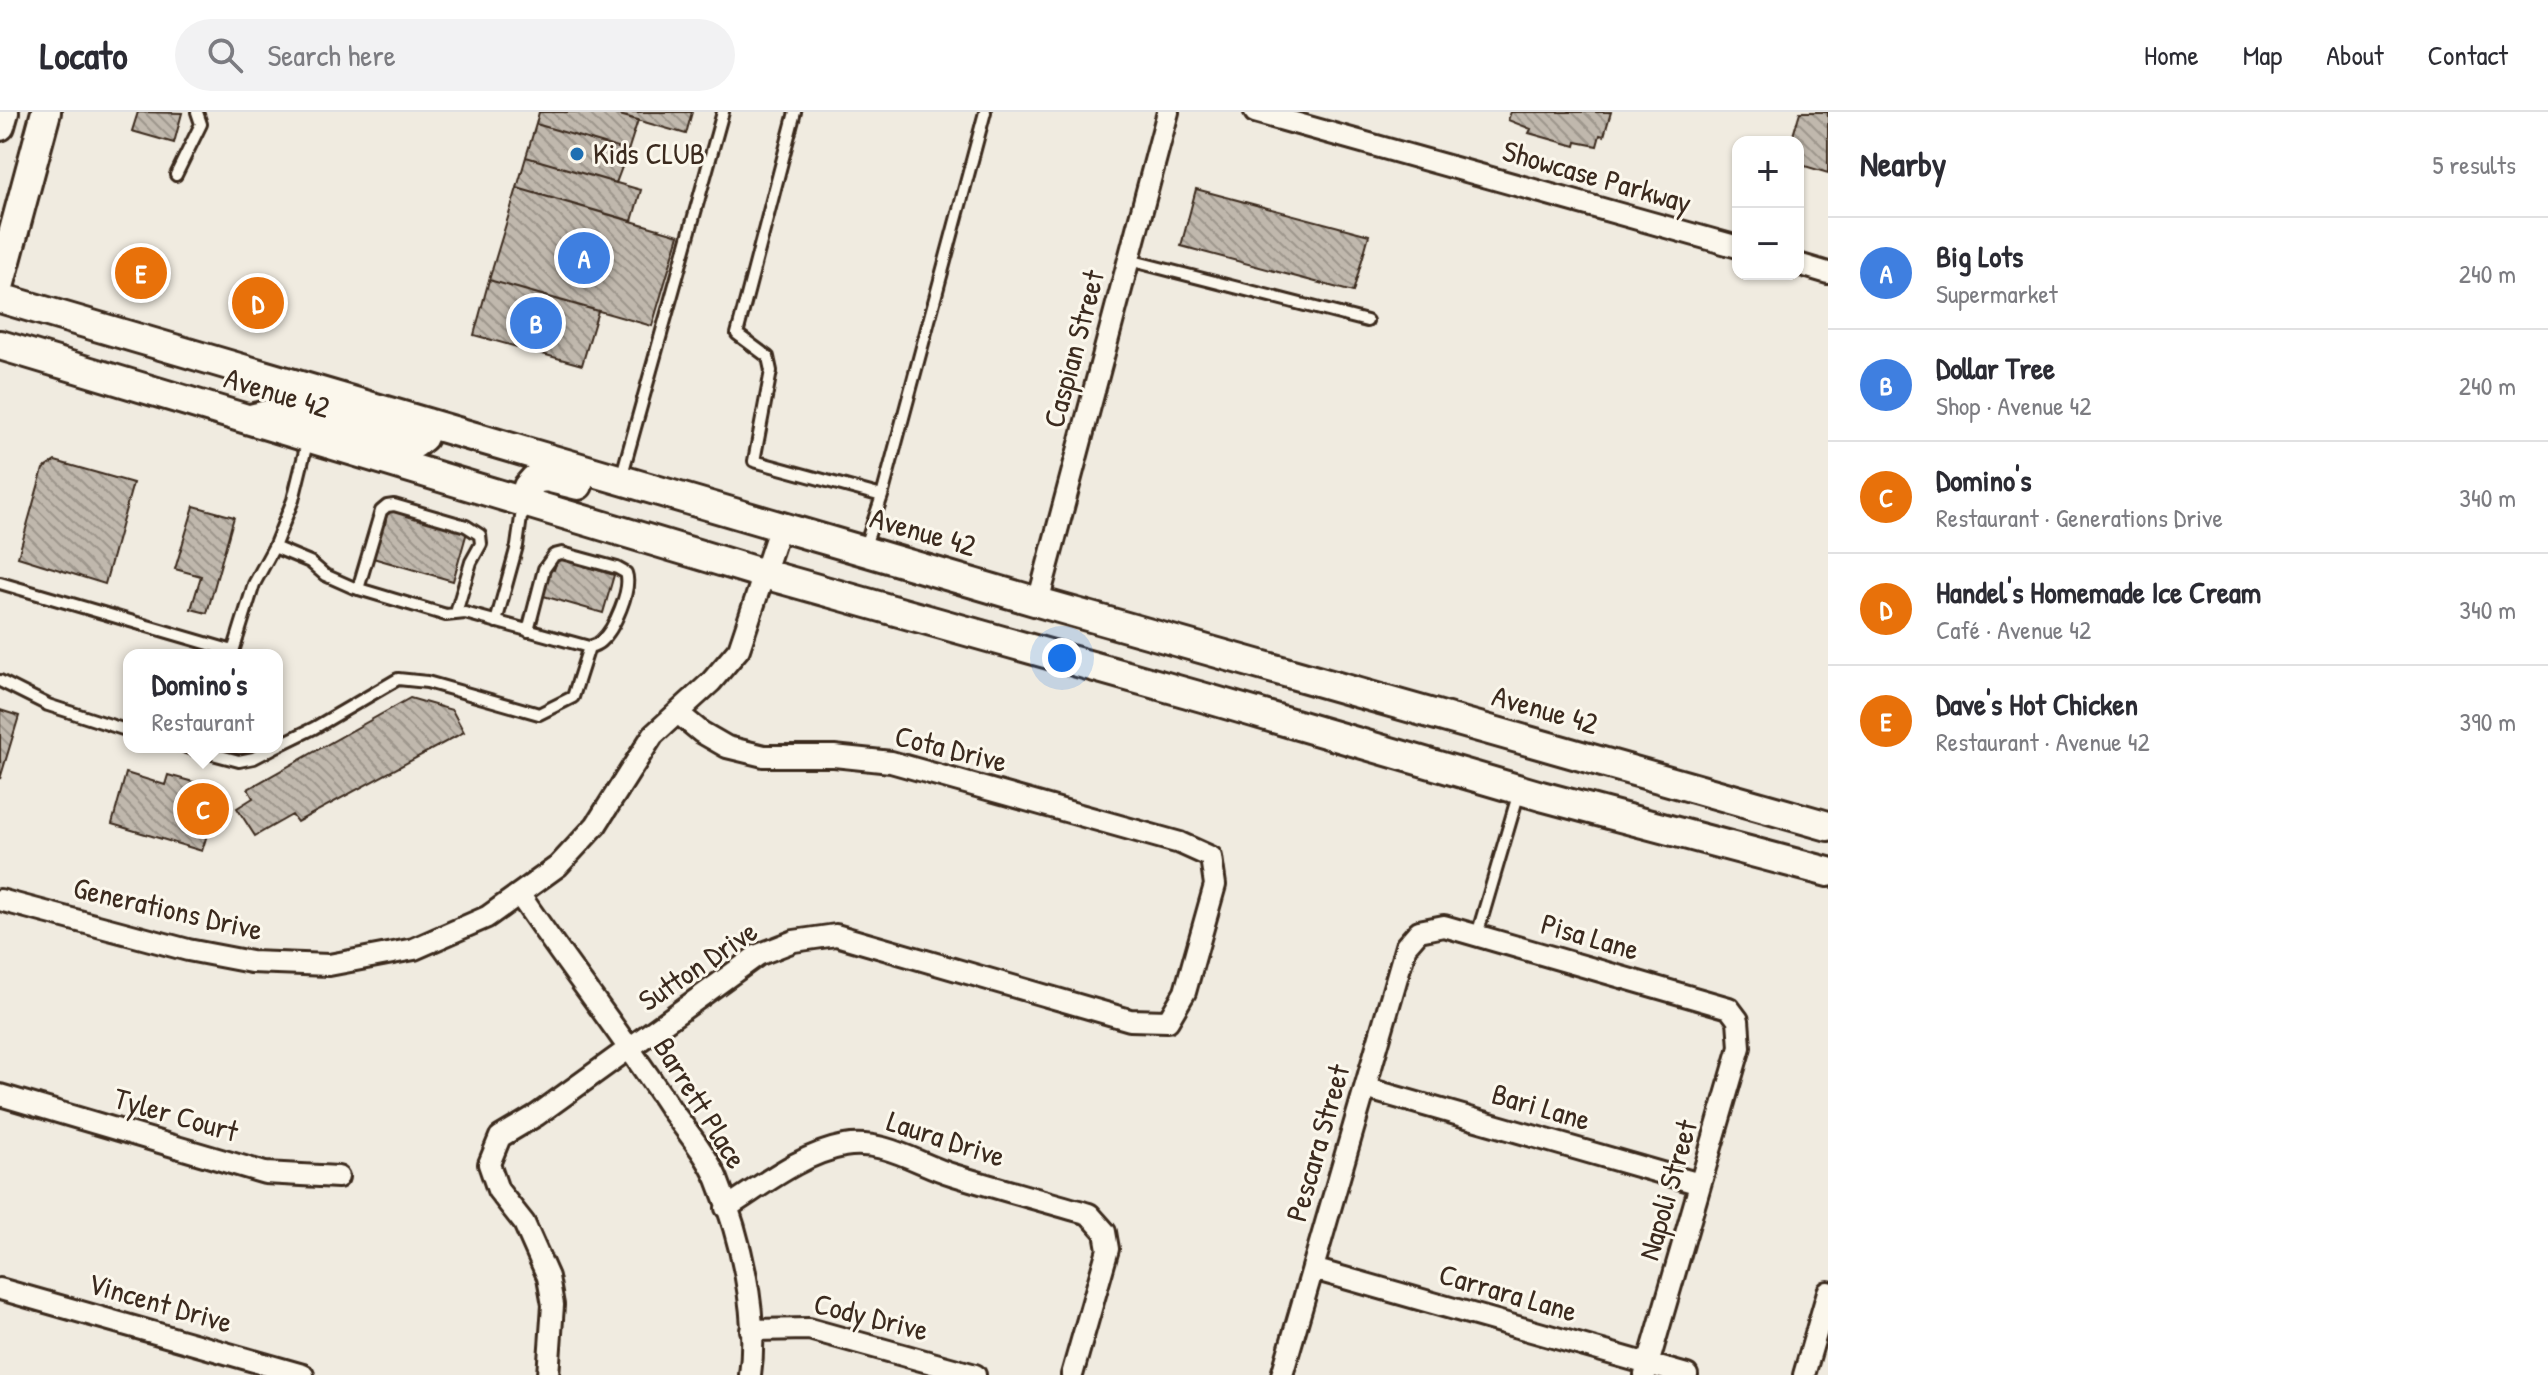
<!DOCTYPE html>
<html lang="en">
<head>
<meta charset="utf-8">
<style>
  body { margin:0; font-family:"Patrick Hand",sans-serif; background:#f2f2f3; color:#2b2b33 }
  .controls { position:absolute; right:24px; top:24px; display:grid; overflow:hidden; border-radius:16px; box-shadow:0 2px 6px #0004 }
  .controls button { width:72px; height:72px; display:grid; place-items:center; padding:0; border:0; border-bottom:2px solid #e1e1e2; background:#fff; color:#2b2b33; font:40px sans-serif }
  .you { position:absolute; left:1062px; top:546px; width:28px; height:28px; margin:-20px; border:6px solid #fff; border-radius:50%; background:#1a73e8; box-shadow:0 0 0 12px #1a73e833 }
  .badge { display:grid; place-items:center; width:52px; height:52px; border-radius:50%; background:#1f6fb2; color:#fff; font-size:26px; font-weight:700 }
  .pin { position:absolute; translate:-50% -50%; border:4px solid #fff; box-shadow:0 2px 8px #0006 }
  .popup { position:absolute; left:123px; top:537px; width:160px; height:104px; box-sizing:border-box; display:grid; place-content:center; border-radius:16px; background:#fff; filter:drop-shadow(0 2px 6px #0005); font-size:26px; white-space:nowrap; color:#7c7c81 }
  .popup b { font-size:30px; color:#2b2b33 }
  .popup::after { content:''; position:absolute; left:50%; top:100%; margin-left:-16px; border:16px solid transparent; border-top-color:#fff }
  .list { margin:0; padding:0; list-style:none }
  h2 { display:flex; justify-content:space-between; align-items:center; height:104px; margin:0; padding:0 32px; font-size:34px }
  h2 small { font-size:26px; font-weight:400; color:#7c7c81 }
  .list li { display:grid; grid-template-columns:52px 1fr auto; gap:24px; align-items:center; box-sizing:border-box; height:112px; padding:0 32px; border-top:2px solid #e1e1e2 }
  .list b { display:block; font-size:30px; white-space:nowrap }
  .list p { margin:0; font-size:26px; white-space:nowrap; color:#7c7c81 }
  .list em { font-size:26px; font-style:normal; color:#7c7c81 }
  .icon { flex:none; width:44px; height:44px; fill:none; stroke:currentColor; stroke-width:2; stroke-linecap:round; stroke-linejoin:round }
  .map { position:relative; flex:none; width:1828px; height:1263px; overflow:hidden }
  header { display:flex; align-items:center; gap:48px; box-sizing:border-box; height:112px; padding:0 40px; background:#fff; border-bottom:2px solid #e1e1e2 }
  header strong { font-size:38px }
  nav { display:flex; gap:44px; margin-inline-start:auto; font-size:28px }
  .search { width:560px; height:72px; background:#f2f2f3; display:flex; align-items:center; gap:20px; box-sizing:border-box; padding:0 28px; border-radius:44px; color:#7c7c81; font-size:30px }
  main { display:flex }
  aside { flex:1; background:#fff }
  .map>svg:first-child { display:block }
  .building { fill:url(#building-back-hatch); stroke:#3b2a1e; stroke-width:2 }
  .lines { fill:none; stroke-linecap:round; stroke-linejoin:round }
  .lane-casing { stroke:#3b2a1e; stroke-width:16 }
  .street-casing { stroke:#3b2a1e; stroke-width:26 }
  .secondary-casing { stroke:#3b2a1e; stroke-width:34 }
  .lane { stroke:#fbf7ec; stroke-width:10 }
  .street { stroke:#fbf7ec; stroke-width:20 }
  .secondary { stroke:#fbf7ec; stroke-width:28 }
  .poi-dot { fill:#1f6fb2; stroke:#fbf7ec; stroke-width:3 }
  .labels { text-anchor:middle; stroke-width:6; stroke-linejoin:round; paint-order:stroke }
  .poi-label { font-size:30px; fill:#3b2a1e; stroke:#fbf7ec; text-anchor:start }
  .street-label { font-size:30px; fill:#3b2a1e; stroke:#fbf7ec }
</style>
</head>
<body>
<header>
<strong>Locato</strong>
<div class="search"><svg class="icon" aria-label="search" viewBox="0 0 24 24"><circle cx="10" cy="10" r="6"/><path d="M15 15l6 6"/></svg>Search here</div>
<nav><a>Home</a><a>Map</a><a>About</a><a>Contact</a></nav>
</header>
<main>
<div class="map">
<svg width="1828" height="1263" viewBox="0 0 1828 1263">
  <defs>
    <pattern id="building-back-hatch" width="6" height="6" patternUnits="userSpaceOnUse" patternTransform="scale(2)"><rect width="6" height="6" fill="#c0b8ad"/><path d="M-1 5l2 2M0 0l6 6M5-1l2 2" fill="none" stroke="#9d968c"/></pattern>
  </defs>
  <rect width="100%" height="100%" fill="#f0ebe0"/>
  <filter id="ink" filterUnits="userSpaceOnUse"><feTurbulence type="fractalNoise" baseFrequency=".0125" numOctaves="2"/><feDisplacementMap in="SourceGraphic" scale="16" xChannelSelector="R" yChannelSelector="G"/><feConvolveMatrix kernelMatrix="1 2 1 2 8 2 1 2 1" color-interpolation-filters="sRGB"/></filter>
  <g filter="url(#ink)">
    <path class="building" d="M 138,0 L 182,1 L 174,31 L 132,19 Z
      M 539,0 L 609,0 L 638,8 L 628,39 L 536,12 Z
      M 609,0 L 692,0 L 686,22 Z
      M 1511,0 L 1611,0 L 1604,24 L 1600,23 L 1597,34 L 1576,30 L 1575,34 L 1529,21 L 1531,17 L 1508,8 Z
      M 1800,0 L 1828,0 L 1828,61 L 1798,52 L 1798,30 L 1791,30 Z
      M 536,12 L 628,39 L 616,71 L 526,45 Z
      M 526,45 L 641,78 L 632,109 L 517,76 Z
      M 517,76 L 679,123 L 652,214 L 489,168 Z
      M 1196,77 L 1369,123 L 1353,180 L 1181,134 Z
      M 489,168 L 598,199 L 582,253 L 474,223 Z
      M 55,349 L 133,371 L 105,472 L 18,445 L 43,357 Z
      M 194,394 L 234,405 L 207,501 L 191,497 L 201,464 L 175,457 Z
      M 388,397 L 467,420 L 453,469 L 373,446 L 379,424 L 379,410 L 385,412 Z
      M 558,446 L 614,463 L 603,501 L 540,483 L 547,457 L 554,458 Z
      M 410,586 L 452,598 L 464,620 L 297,710 L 292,703 L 255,724 L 237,696 L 253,686 L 248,677 Z
      M 0,598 L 19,604 L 0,667 Z
      M 126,661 L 165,673 L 168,663 L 197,671 L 195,679 L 213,703 L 202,739 L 112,712 Z"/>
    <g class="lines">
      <defs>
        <path id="lane" d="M 795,0 L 737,222 L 768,245 L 771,259 L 754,349 L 882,384
          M 176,63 L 201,12 L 197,0
          M 1129,148 L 1367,209
          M 621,366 L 723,0
          M 274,435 L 310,450 L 325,463 L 352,475 L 446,503 L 465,501 L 589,535 L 573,585 L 539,602 L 427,570 L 398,567 L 314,616 L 277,634
          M 864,437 L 882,384 L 985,0
          M 0,471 L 233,539
          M 358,477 L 381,399 L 387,394 L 394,393 L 466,414 L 480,423 L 481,432 L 471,450 L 456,501
          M 496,510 L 517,434 L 523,391
          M 528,519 L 544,457 L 554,443 L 562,441 L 617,456 L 626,461 C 632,477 614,518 601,529 C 598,532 593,534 589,535
          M 232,543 L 254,472 L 274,435 L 293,388 L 308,327
          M 0,569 L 48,593 L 129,619
          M 186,635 L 239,649 L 254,646 L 275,635
          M 1477,823 L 1519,680"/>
        <path id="street" d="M 1255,0 L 1738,135
          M 1798,152 L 1828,161
          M 1038,490 L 1168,0
          M 519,782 C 568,854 622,923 670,996 C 685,1017 707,1043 717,1067 C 740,1124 759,1201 750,1263
          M 0,788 L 188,838 L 251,850 L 329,853 L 414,837 L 487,805 L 558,754 L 596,713 L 653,623 L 711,570 L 739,537 L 780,414
          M 1365,976 L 1700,1072
          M 0,983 L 265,1061 L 338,1065
          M 726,1096 C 763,1073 801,1042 844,1034 C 885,1027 917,1052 954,1063 C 999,1077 1044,1089 1089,1102 L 1105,1120 L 1108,1137 L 1072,1263
          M 1313,1157 L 1687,1263
          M 0,1177 L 303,1263
          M 751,1218 L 809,1217 L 975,1263
          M 548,1263 L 553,1193 L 548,1165 L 524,1111 L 498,1078 L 489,1052 L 500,1025 L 537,1003 L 758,843 L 794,829 L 836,823 L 1130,908 L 1168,909 L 1185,880 L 1215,773 L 1211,745 L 1180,731 L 891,650 L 834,644 L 764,644 L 727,635 L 701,620 L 678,601
          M 1282,1263 L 1406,834 L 1419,819 L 1444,814 L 1729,896 L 1738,908 L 1740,935 L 1645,1263
          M 1804,1263 L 1828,1180"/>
        <path id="secondary" d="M 0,14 L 4,0
          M 0,171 L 46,0
          M 0,186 L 1038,490 L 1828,714
          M 0,233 L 764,462 L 1202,585 L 1541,684 L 1828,760
          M 250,307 L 287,298 L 398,331 L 414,332 L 423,325 L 427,311
          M 523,389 L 528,375 L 535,367 L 546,365 L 578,373"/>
      </defs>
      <use href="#lane" class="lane-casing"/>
      <use href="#street" class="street-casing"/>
      <use href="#secondary" class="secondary-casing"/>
      <use href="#lane" class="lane"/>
      <use href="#street" class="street"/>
      <use href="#secondary" class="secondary"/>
    </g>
  </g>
  <circle class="poi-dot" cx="577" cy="42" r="8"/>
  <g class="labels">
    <g class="poi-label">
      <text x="593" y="52">Kids CLUB</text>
    </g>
    <g class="street-label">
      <text transform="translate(1597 65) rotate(16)" y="10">Showcase Parkway</text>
      <text transform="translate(1074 237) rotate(-75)" y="10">Caspian Street</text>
      <text transform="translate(277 281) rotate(17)" y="10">Avenue 42</text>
      <text transform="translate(923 420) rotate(16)" y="10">Avenue 42</text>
      <text transform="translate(1545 598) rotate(16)" y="10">Avenue 42</text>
      <text transform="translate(951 637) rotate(14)" y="10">Cota Drive</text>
      <text transform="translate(168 797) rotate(13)" y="10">Generations Drive</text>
      <text transform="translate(1590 825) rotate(16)" y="10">Pisa Lane</text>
      <text transform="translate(698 854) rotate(-34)" y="10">Sutton Drive</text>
      <text transform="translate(700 991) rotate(58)" y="10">Barrett Place</text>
      <text transform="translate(1541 995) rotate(16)" y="10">Bari Lane</text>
      <text transform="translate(176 1003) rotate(16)" y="10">Tyler Court</text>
      <text transform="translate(946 1027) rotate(18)" y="10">Laura Drive</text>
      <text transform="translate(1318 1031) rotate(-74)" y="10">Pescara Street</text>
      <text transform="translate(1668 1078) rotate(-74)" y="10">Napoli Street</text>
      <text transform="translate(1508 1181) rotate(16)" y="10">Carrara Lane</text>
      <text transform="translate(160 1191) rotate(16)" y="10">Vincent Drive</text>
      <text transform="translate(871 1205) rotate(14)" y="10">Cody Drive</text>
    </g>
  </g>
</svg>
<div class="controls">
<button>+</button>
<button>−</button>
</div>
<div class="you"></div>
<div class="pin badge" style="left:584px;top:146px;background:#3f7fe0">A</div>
<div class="pin badge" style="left:536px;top:211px;background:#3f7fe0">B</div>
<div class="pin badge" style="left:203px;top:697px;background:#e8710a">C</div>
<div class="popup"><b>Domino's</b>Restaurant</div>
<div class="pin badge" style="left:258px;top:191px;background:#e8710a">D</div>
<div class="pin badge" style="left:141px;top:161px;background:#e8710a">E</div>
</div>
<aside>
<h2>Nearby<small>5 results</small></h2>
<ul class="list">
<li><span class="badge" style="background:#3f7fe0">A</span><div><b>Big Lots</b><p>Supermarket</p></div><em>240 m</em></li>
<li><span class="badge" style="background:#3f7fe0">B</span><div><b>Dollar Tree</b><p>Shop · Avenue 42</p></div><em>240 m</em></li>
<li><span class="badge" style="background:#e8710a">C</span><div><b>Domino's</b><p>Restaurant · Generations Drive</p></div><em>340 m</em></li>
<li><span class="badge" style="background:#e8710a">D</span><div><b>Handel's Homemade Ice Cream</b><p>Café · Avenue 42</p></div><em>340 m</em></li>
<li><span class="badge" style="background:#e8710a">E</span><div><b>Dave's Hot Chicken</b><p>Restaurant · Avenue 42</p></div><em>390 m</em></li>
</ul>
</aside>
</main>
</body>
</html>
